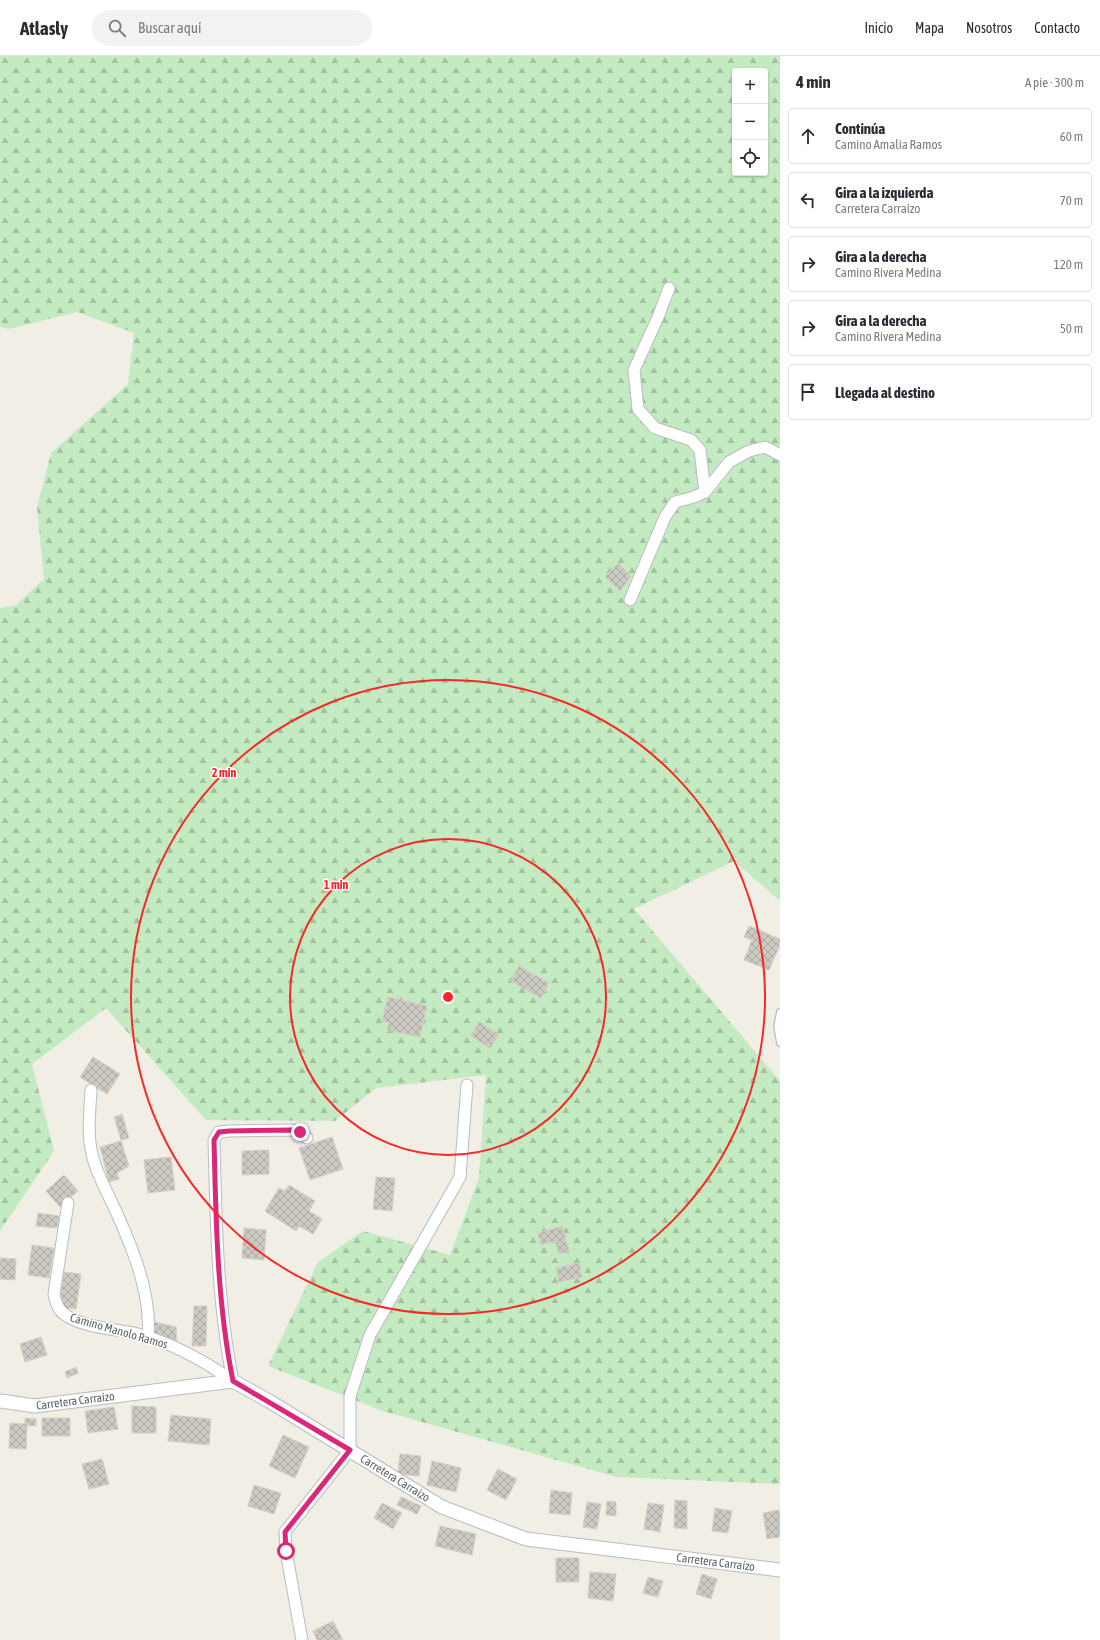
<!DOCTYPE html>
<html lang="es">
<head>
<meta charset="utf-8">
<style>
  body { margin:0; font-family:"Asap Condensed",sans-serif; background:#f2f2f3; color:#2b2b33 }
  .controls { position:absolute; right:12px; top:12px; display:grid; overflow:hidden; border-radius:4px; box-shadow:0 1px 3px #0004 }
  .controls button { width:36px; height:36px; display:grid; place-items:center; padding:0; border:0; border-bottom:1px solid #e1e1e2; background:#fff; color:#2b2b33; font:20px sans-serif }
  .stop { position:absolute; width:12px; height:12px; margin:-9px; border:3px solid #db2777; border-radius:50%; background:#fff }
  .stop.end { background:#db2777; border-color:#fff; box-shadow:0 1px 4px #0008 }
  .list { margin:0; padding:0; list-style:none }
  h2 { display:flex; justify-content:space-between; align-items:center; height:52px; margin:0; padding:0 16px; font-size:17px }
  h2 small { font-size:13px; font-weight:400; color:#7c7c81 }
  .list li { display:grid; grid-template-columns:26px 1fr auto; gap:12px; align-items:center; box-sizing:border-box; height:56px; margin:0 8px 8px; padding:0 8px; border:1px solid #e1e1e2; border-radius:4px }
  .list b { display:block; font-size:15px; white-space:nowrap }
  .list p { margin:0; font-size:13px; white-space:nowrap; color:#7c7c81 }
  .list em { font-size:13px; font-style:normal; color:#7c7c81 }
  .icon { flex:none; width:22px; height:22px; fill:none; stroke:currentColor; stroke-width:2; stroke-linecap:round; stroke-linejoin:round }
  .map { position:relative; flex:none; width:780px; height:1584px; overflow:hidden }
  header { display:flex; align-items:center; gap:24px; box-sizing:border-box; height:56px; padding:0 20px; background:#fff; border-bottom:1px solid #e1e1e2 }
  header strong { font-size:19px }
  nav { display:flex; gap:22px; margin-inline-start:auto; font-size:14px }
  .search { width:280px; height:36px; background:#f2f2f3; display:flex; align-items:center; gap:10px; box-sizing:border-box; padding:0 14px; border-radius:22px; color:#7c7c81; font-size:15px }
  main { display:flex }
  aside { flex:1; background:#fff }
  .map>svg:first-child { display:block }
  .forest { fill:url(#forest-firs); fill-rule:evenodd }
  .building { fill:url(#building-cross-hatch); stroke:#d6cfc4 }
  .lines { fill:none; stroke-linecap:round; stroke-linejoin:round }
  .service-casing { stroke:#b9bcc1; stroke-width:8 }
  .minor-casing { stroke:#b9bcc1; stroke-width:13 }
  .tertiary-casing { stroke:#b9bcc1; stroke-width:15 }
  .service { stroke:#fff; stroke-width:5.5 }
  .minor { stroke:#fff; stroke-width:11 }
  .tertiary { stroke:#fff; stroke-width:13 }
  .route { stroke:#db2777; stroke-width:5 }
  .ring { fill:none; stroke:#f72826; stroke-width:2 }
  .labels { text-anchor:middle; stroke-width:3; stroke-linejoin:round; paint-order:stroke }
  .street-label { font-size:12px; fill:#5d6368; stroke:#fff }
  .centre { fill:#f72826; stroke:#fff; stroke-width:2 }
  .ring-label { font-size:12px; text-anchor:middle; font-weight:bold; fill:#f72826; stroke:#fff; stroke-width:3; stroke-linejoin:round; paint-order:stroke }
</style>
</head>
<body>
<header>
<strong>Atlasly</strong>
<div class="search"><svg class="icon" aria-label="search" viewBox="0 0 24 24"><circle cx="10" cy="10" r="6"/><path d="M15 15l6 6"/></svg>Buscar aquí</div>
<nav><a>Inicio</a><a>Mapa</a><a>Nosotros</a><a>Contacto</a></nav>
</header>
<main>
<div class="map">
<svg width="780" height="1584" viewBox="0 0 780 1584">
  <defs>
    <pattern id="forest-firs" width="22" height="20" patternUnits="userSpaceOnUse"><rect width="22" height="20" fill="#c4eac1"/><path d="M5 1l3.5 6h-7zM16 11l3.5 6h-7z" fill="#a2c1a1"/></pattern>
    <pattern id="building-cross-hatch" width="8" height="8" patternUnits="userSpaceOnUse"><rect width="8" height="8" fill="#ccc9c3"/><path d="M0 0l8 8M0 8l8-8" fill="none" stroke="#a9a7a2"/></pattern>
  </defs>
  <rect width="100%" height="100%" fill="#f1eee6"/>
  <path class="forest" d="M 0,0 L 780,0 L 780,845 L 734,805 L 634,853 L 780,1025 L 780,1428 L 617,1421 L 383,1355 L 268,1310 L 318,1206 L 363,1175 L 450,1199 L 479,1122 L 486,1019 L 376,1032 L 335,1065 L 206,1064 L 106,952 L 32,1008 L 54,1095 L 0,1175 L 0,552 L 16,549 L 44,523 L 37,451 L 51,397 L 128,328 L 134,277 L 77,256 L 9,273 L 0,271 ZM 735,15 L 765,15 L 765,117 L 735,117 Z"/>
  <path class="building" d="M 618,507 L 631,520 L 620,535 L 605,521 Z
    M 749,870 L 780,883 L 780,889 L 769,914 L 744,904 L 752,884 L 744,881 Z
    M 519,910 L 549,927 L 541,942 L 511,925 Z
    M 388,941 L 427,950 L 420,981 L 387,974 L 389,967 L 382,965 Z
    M 479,966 L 499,978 L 490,992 L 471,980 Z
    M 93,1001 L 120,1018 L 107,1038 L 80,1021 Z
    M 122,1058 L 129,1082 L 121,1084 L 114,1061 Z
    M 332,1081 L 343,1113 L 310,1124 L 299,1092 Z
    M 121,1085 L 129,1110 L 117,1117 L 119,1123 L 109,1126 L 100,1091 Z
    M 269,1094 L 269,1118 L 242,1119 L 242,1095 Z
    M 171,1101 L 175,1134 L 148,1137 L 144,1104 Z
    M 64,1119 L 78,1135 L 60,1151 L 46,1135 Z
    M 376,1121 L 395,1122 L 392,1155 L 373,1153 Z
    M 289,1129 L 315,1145 L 309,1155 L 322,1163 L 313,1178 L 299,1170 L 296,1175 L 265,1155 L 279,1132 L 285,1135 Z
    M 38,1157 L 59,1160 L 57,1172 L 36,1170 Z
    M 562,1170 L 569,1195 L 559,1198 L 555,1185 L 541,1189 L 538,1177 Z
    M 244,1172 L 266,1174 L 264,1204 L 242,1202 Z
    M 32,1189 L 54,1192 L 49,1222 L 28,1219 Z
    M 0,1202 L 16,1203 L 15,1224 L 0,1223 Z
    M 579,1207 L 582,1221 L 559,1226 L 556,1212 Z
    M 64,1216 L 81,1218 L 76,1253 L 59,1251 Z
    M 194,1250 L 207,1250 L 206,1290 L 192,1290 Z
    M 155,1266 L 176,1271 L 177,1289 L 153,1280 Z
    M 41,1281 L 47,1299 L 25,1306 L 20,1288 Z
    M 76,1311 L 78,1317 L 67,1322 L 65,1316 Z
    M 132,1350 L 156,1351 L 156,1377 L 132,1377 Z
    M 114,1351 L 118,1373 L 88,1377 L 85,1355 Z
    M 171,1359 L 211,1363 L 209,1389 L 168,1385 Z
    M 25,1362 L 36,1363 L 36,1370 L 27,1369 L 26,1393 L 9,1392 L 10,1367 L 25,1368 Z
    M 42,1362 L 70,1362 L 70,1380 L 42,1380 Z
    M 283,1379 L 309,1391 L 295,1422 L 269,1410 Z
    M 400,1398 L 421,1400 L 419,1420 L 398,1418 Z
    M 102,1403 L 109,1428 L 89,1433 L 82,1408 Z
    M 432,1405 L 461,1412 L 456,1436 L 427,1429 Z
    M 498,1413 L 517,1423 L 506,1444 L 487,1434 Z
    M 254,1429 L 281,1437 L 274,1458 L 248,1450 Z
    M 551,1434 L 572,1437 L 570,1459 L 549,1457 Z
    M 401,1441 L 421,1450 L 417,1458 L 397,1449 Z
    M 675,1444 L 687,1445 L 687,1473 L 674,1472 Z
    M 607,1445 L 616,1446 L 616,1460 L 606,1459 Z
    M 587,1446 L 601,1448 L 597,1473 L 583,1471 Z
    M 382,1447 L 402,1457 L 393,1473 L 374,1462 Z
    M 648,1447 L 664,1449 L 660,1476 L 644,1473 Z
    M 715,1452 L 732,1455 L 728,1477 L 712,1475 Z
    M 780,1454 L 780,1481 L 767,1483 L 763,1457 Z
    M 440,1470 L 476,1478 L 472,1499 L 435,1490 Z
    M 556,1502 L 579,1502 L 579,1526 L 556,1526 Z
    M 590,1516 L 616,1518 L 613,1545 L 588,1542 Z
    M 702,1518 L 717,1523 L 711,1543 L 696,1538 Z
    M 648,1521 L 663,1525 L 658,1541 L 643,1537 Z
    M 333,1565 L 343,1584 L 317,1584 L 313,1575 Z"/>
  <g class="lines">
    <defs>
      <path id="service" d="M 780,956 L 777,970 L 780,987"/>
      <path id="minor" d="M 669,232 L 658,261 L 634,314 L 638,353 L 655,372 L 691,384 L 700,394 L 705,436
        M 630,544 L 665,461 L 675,446 L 694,441 L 705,436 L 729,406 L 749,395 L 765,391 L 780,399
        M 91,1034 C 90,1055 87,1077 92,1098 C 96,1116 105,1132 113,1149 C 131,1188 152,1237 148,1281
        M 68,1147 L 54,1238 C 56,1247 58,1255 67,1260 C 85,1272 117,1273 138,1278 C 173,1287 203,1304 233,1325
        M 233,1325 C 217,1246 216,1165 214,1084 L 219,1076 L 229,1075 L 292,1074 L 300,1076 L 307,1082
        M 302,1584 L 286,1495 L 285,1476 L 350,1394 L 350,1340 L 370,1279 L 460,1121 L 467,1029"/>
      <g id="tertiary">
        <path id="s1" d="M 0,1345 L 35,1350 L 233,1325 L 269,1345 L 442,1451 L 526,1483 L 780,1514"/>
      </g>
    </defs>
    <use href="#service" class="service-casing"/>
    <use href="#minor" class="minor-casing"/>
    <use href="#tertiary" class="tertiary-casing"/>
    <use href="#service" class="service"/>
    <use href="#minor" class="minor"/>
    <use href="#tertiary" class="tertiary"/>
  </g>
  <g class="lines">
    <path class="route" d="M 286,1495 L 285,1476 L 350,1394 L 233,1325 C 217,1246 216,1165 214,1084 L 219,1076 L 229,1075 L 292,1074 L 300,1076"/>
  </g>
  <g class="ring">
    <circle cx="448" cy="941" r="158"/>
    <circle cx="448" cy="941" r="317"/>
  </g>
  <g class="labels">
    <g class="street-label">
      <text transform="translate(119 1275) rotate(16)" y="4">Camino Manolo Ramos</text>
      <text dy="4" stroke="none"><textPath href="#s1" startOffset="76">Carretera Carraízo</textPath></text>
      <text dy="4" stroke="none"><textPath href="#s1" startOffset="424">Carretera Carraízo</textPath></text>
      <text dy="4" stroke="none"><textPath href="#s1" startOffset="760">Carretera Carraízo</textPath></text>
    </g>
  </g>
  <circle cx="448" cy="941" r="6" class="centre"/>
  <g class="ring-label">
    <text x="224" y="721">2 min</text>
    <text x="336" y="833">1 min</text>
  </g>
</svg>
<div class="controls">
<button>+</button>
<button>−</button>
<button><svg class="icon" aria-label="locate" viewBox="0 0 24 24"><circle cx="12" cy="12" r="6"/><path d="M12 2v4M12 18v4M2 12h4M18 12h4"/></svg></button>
</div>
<div class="stop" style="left:286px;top:1495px"></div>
<div class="stop end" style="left:300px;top:1076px"></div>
</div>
<aside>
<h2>4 min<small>A pie · 300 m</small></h2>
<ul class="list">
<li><svg class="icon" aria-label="ahead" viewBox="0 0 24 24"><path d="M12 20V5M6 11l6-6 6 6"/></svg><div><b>Continúa</b><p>Camino Amalia Ramos</p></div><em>60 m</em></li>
<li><svg class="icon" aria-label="left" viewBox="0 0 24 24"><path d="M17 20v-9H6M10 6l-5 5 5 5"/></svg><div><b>Gira a la izquierda</b><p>Carretera Carraízo</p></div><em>70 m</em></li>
<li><svg class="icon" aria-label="right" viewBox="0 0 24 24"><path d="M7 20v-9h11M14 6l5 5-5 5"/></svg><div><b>Gira a la derecha</b><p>Camino Rivera Medina</p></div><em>120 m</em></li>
<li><svg class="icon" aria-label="right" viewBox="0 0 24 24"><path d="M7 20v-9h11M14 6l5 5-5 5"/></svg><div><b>Gira a la derecha</b><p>Camino Rivera Medina</p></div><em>50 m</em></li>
<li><svg class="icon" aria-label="arrive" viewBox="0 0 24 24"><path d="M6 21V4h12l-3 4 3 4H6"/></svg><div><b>Llegada al destino</b></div></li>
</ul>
</aside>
</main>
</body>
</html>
